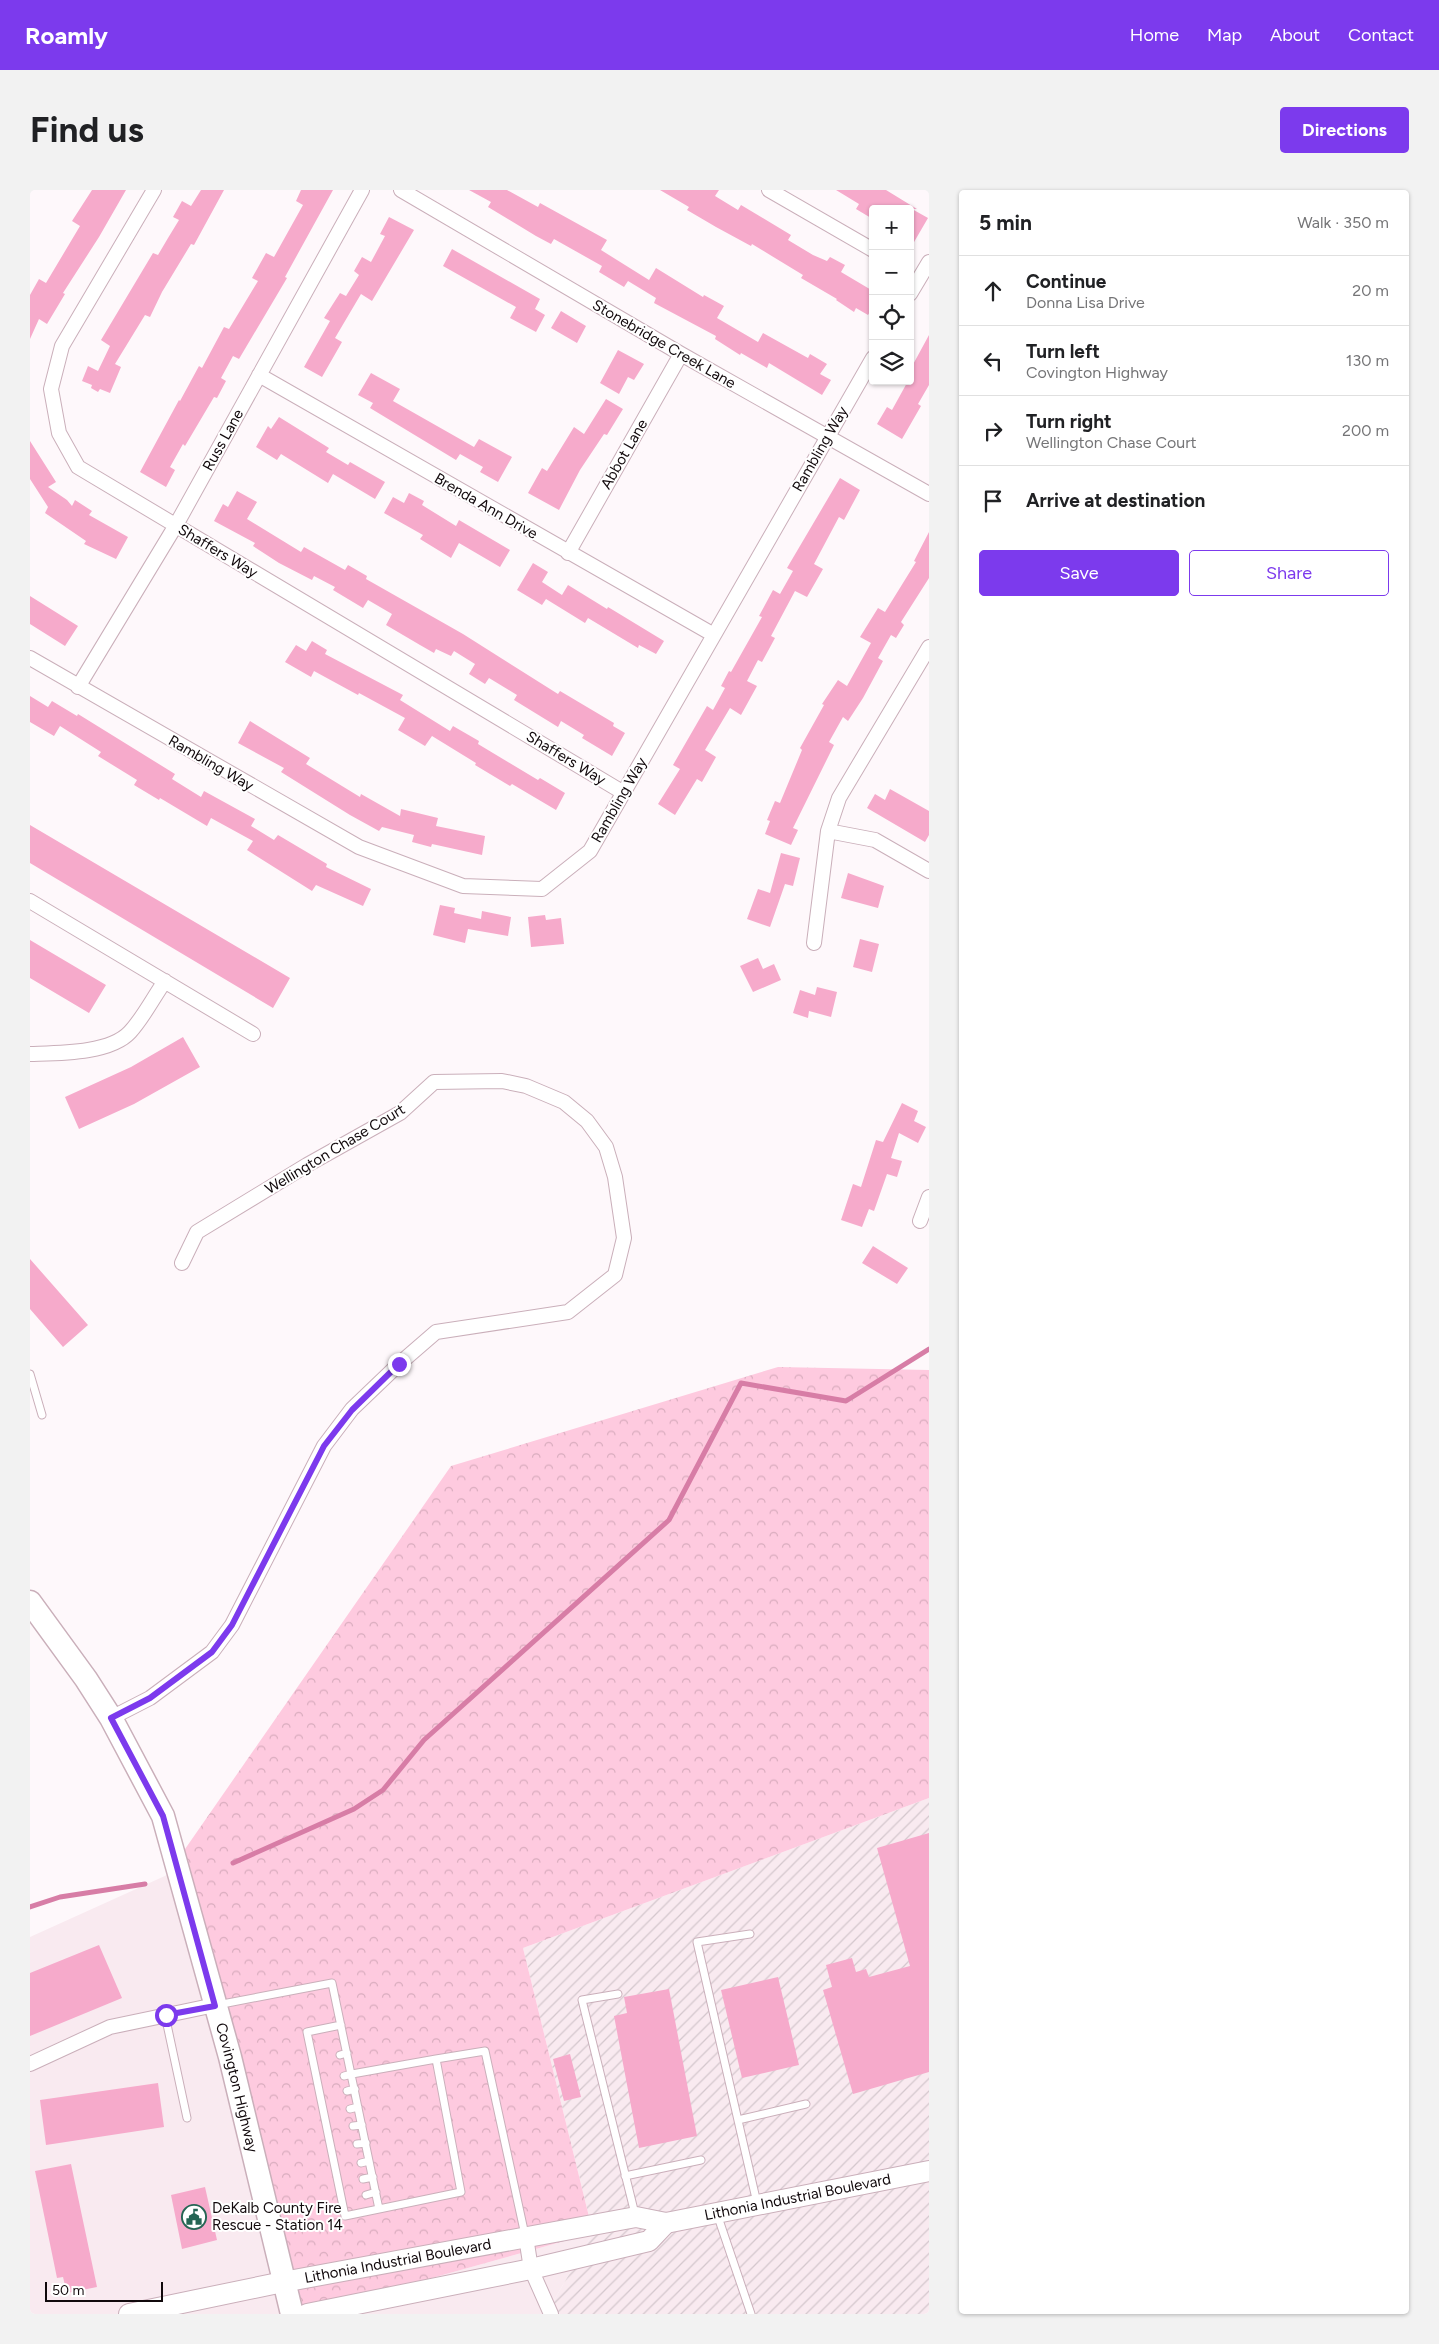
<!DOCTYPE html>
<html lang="en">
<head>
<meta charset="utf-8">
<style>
  body { margin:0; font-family:Figtree,sans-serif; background:#f2f2f2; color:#202124 }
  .controls { position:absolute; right:15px; top:15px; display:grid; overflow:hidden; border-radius:5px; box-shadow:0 1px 4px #0004 }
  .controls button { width:45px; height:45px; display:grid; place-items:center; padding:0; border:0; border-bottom:1px solid #e0e0e0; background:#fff; color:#202124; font:25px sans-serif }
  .scale { position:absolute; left:15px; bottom:12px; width:118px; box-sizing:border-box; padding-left:5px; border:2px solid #11090c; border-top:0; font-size:14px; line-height:18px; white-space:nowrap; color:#11090c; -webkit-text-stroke:4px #fff; paint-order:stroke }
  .stop { position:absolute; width:15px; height:15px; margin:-11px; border:4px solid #7c3aed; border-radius:50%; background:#fff }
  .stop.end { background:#7c3aed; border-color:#fff; box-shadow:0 1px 5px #0008 }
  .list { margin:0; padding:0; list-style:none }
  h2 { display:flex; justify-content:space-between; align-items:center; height:65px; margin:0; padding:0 20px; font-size:21px }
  h2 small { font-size:16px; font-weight:400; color:#757577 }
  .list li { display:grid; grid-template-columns:32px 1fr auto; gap:15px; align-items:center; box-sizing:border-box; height:70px; padding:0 20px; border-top:1px solid #e0e0e0 }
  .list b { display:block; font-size:19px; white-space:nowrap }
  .list p { margin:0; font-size:16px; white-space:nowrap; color:#757577 }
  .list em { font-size:16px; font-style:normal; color:#757577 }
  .actions { display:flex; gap:10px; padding:15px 20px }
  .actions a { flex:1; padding:11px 0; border:1px solid #7c3aed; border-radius:5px; text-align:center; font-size:18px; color:#7c3aed }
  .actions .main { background:#7c3aed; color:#fff }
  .icon { flex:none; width:28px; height:28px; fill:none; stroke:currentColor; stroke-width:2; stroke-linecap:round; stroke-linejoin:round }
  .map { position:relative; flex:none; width:899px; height:2124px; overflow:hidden; border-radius:5px }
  header { display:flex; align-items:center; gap:30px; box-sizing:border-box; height:70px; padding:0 25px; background:#7c3aed; color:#fff }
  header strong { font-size:24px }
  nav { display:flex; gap:28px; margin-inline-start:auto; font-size:18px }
  .intro { display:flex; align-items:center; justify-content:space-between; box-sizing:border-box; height:120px; padding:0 30px }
  h1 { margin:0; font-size:35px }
  .button { padding:12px 22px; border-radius:5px; background:#7c3aed; color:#fff; font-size:18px; font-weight:700 }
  main { display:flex; gap:30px; padding:0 30px }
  aside { flex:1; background:#fff; border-radius:5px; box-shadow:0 1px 4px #0004 }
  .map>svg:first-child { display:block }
  .built { fill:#f9eaf0 }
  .industrial { fill:url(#industrial-furrows) }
  .forest { fill:url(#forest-crowns) }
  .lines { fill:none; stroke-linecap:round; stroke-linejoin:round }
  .stream { stroke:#d77da6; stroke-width:5 }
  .building { fill:#f6aacb }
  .service-casing { stroke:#caafba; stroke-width:9 }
  .minor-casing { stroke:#caafba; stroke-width:16 }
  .secondary-casing { stroke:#caafba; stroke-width:22 }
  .primary-casing { stroke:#caafba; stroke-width:25 }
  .service { stroke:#fff; stroke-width:7 }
  .minor { stroke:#fff; stroke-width:14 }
  .secondary { stroke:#fff; stroke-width:20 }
  .primary { stroke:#fff; stroke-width:22 }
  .route { stroke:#7c3aed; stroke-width:6 }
  .labels { text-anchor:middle; stroke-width:4; stroke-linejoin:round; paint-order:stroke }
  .street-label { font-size:15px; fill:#11090c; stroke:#fff }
  .poi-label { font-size:15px; fill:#11090c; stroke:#fff; text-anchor:start }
</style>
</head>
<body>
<header>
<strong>Roamly</strong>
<nav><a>Home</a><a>Map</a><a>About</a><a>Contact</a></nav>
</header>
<div class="intro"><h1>Find us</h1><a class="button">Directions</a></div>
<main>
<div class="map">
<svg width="899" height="2124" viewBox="0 0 899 2124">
  <defs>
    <pattern id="industrial-furrows" width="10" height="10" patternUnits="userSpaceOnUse" patternTransform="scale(1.25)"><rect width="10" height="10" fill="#f9eaf0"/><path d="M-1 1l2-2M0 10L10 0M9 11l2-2" fill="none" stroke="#d4c7cd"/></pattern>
    <pattern id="forest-crowns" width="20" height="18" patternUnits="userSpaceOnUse" patternTransform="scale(1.25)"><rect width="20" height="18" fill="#fecadf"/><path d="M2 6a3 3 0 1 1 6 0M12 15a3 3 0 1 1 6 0" fill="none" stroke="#d9acbe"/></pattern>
  </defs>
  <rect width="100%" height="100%" fill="#fef8fb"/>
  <path class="built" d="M 137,1685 L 200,1874 L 261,2124 L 0,2124 L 0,1747 Z
    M 563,2043 L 523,2112 L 527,2124 L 273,2124 Z"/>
  <path class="industrial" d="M 899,1608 L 899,2124 L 527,2124 L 523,2112 L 563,2043 L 493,1758 Z"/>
  <path class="forest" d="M 748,1177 L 899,1180 L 899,1608 L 493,1758 L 563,2043 L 273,2124 L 200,1874 L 137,1685 L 421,1276 Z"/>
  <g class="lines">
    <path class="stream" d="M 203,1673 L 324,1619 L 353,1600 L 394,1550 L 639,1330 L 711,1193 L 816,1211 L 899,1159
      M 0,1717 L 30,1707 L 115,1694"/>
  </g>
  <path class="building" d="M 62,0 L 96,0 L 69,47 L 33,103 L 35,104 L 17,134 L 9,129 L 0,149 L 0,105 L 9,89 L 16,93 L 50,36 L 42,31 Z
    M 171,0 L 194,0 L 164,55 L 161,54 L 132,102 L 120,127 L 115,125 L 85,174 L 91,177 L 80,203 L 70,199 L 68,202 L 61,198 L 62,195 L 52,191 L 58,176 L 68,181 L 80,156 L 71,150 L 123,63 L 128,65 L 138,48 L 149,30 L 143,27 L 152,11 L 161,16 Z
    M 271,0 L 303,0 L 255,87 L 257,88 L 209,169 L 203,166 L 191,188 L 196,191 L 187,208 L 184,207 L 155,256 L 153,254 L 140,277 L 145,280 L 136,297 L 110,282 L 149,210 L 150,211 L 169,176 L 172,178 L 194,137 L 199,139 L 228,91 L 222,88 L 236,63 L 244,67 L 273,15 L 266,11 Z
    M 439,0 L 477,0 L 508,17 L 510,13 L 577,50 L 571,60 L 619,90 L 626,78 L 673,107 L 674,105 L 694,116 L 687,128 L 728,152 L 733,143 L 778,168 L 780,164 L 797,174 L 790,184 L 801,190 L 792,205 L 739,173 L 737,178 L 711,163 L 710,165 L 685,149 L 686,146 L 624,113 L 626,108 L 598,91 L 594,97 L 569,82 L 572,76 L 524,49 L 521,54 L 506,46 L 458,17 L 461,12 Z
    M 630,0 L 689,0 L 685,6 L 708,20 L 711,15 L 761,45 L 758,50 L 783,65 L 797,71 L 800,67 L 815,75 L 811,82 L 843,101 L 843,117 L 838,125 L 826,118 L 824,122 L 806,110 L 807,109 L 771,88 L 773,85 L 722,54 L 721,56 L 686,37 L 657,20 L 659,17 Z
    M 806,0 L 856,0 L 887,19 L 882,19 L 898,28 L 880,59 L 880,19 L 843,19 L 841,28 L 826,19 L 829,14 Z
    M 359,27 L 384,40 L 342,111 L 331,104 L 305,148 L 312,152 L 292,187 L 274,177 L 300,131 L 294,128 L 310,103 L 316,106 L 329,85 L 324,81 L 332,67 L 341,72 L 355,46 L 350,44 Z
    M 422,59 L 510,109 L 505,119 L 515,125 L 506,142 L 480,128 L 486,117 L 413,76 Z
    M 531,121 L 556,136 L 547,153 L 521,138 Z
    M 899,145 L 899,195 L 888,214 L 891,216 L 872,249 L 847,234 L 857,217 L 862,220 L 878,191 L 880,191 L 880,180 Z
    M 588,160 L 614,174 L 604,190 L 598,187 L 589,204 L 570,193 Z
    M 341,183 L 370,199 L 363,211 L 444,257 L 449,249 L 482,267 L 468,292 L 450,282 L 453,277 L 430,264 L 426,270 L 340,218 L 343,213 L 328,205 Z
    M 576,209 L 593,219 L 577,245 L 574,244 L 550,280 L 529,320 L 498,303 L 512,278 L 517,281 L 544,237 L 554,244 Z
    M 249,227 L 299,258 L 296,262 L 318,275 L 320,272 L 355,292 L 345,309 L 303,284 L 298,293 L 251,264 L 247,270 L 226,257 L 238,236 L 241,239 Z
    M 0,251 L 26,292 L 18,297 L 37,310 L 42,316 L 45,310 L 62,321 L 59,325 L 98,347 L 86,369 L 54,354 L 56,351 L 15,323 L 18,317 L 0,289 Z
    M 810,288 L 830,300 L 814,330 L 809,327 L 784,374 L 793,379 L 777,407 L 765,401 L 741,446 L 745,448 L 732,472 L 728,470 L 717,491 L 727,496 L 711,525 L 700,518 L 675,560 L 686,567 L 672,592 L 667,589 L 645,625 L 628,614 L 650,579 L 643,575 L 677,516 L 683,520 L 695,498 L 691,496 L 699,481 L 701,482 L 732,427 L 729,426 L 743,400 L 750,404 L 763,381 L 757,378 Z
    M 207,301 L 227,312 L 217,329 L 271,362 L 274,357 L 315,380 L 318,375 L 337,386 L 336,389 L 433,444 L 528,504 L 530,501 L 584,533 L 583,536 L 595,543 L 582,566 L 552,548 L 554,545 L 531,531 L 528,537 L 484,510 L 487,505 L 459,488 L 455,494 L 439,484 L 445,474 L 424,461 L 421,466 L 406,459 L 404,463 L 390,455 L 356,435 L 362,424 L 338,410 L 333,418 L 303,400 L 305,397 L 284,386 L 282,390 L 249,373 L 223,356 L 225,353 L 184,331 L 193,314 L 198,317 Z
    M 379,303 L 394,311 L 392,315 L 426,336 L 429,330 L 480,360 L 470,377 L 429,353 L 421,368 L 390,349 L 393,345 L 354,323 L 363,307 L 374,313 Z
    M 899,342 L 899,388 L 871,432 L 874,435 L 866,448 L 861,445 L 848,468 L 853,471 L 833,508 L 818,531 L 813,527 L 799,552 L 804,555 L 763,638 L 768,640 L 761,655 L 735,644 L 740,631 L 737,630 L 745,611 L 750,613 L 772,560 L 770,558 L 794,515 L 792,514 L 808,490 L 817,496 L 841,453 L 830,447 L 848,418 L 855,422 L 886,372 L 884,371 Z
    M 503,373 L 518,382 L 512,392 L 532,405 L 538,395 L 577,419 L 578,417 L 634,451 L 626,464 L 609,455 L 608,458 L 558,428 L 555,433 L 516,409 L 512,415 L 487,400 Z
    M 0,406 L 48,436 L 35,456 L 0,434 Z
    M 282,451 L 297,460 L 295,464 L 373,505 L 370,510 L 420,541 L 423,536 L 449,551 L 448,554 L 508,590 L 510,588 L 535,603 L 526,620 L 482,594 L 480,596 L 445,575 L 446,573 L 402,546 L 395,556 L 368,540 L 375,528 L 329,503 L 328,505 L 284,481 L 281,487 L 255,472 L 266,455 L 276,461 Z
    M 0,506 L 18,517 L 22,511 L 47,526 L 48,524 L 145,584 L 142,589 L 171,607 L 174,601 L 225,629 L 221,636 L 244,650 L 248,645 L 297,674 L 296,677 L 341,699 L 333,716 L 286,695 L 282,701 L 217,660 L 223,651 L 181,628 L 177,636 L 130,608 L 129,610 L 104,595 L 107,590 L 68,566 L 71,562 L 30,536 L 24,546 L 0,532 Z
    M 220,531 L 280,568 L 276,574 L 330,607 L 331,604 L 370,626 L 371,619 L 408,628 L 406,636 L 455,646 L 452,665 L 402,654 L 401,657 L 382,652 L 384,645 L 352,637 L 349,641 L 320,625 L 251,582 L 254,578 L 208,553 Z
    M 860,599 L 899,621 L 899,645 L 895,652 L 837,618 L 845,604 L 855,610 Z
    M 0,635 L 260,788 L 243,818 L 0,673 Z
    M 751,663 L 770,668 L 763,696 L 755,694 L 740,737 L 717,729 L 728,699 L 740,703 Z
    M 818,683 L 854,696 L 848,718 L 811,708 Z
    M 410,715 L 425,718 L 424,723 L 451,729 L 452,721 L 481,727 L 478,746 L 438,739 L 435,753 L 403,745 Z
    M 515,725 L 516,730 L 531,728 L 534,754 L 501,757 L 498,727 Z
    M 830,749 L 849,754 L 842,782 L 823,777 Z
    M 0,750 L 76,795 L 59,823 L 0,788 Z
    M 728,768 L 733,779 L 744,774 L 751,790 L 723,802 L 710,776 Z
    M 787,797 L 807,802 L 801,827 L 779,821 L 778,828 L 763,823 L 770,800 L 785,805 Z
    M 153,847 L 170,877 L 104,914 L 49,939 L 35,907 L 101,877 Z
    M 872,913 L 888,921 L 884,931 L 896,937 L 888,953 L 869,943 L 861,968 L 872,971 L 867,987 L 857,984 L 844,1021 L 839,1019 L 832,1037 L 811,1030 L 823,994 L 831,997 L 846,950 L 853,952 Z
    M 843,1056 L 878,1078 L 867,1094 L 832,1073 Z
    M 0,1069 L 58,1135 L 33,1157 L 0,1119 Z
    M 899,1643 L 899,1882 L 823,1904 L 793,1800 L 802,1797 L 796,1775 L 822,1768 L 826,1782 L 836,1779 L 839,1787 L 880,1776 L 847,1658 Z
    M 69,1755 L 92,1808 L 0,1846 L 0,1783 Z
    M 748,1787 L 769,1875 L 712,1888 L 691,1800 Z
    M 639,1799 L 667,1946 L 609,1958 L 584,1826 L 597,1823 L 594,1807 Z
    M 540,1864 L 551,1907 L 534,1911 L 523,1869 Z
    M 128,1893 L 134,1937 L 16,1955 L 10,1910 Z
    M 41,1974 L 67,2097 L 37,2103 L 33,2087 L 27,2088 L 5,1981 Z
    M 175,1997 L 187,2050 L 152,2059 L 141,2005 Z"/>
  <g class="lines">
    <defs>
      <path id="service" d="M 0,1184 L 12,1225
        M 720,1744 L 667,1752 L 727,2013
        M 588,1804 L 552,1810 L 605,2024
        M 187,1815 L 302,1793 L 349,2019 L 431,2002 L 406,1869 L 322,1884 L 314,1886
        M 135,1825 L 157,1928
        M 311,1835 L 277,1842 L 315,2026 L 349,2019
        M 310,1865 L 317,1863
        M 406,1869 L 455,1861 L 495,2045
        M 317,1901 L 325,1899
        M 320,1919 L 328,1917
        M 708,1930 L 776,1914
        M 323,1936 L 332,1935
        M 327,1954 L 336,1953
        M 331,1973 L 339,1971
        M 595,1986 L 671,1970
        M 333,1989 L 343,1987
        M 336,2005 L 346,2002
        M 687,2024 L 721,2124"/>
      <path id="minor" d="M 124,0 L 32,156 L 21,199 L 29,243 L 48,277 L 594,603
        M 371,0 L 651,164 L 899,304
        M 739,0 L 843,60
        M 880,104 L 899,72
        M 229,185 L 684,445
        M 538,363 L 651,164
        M 0,468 L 329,657 L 433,696 L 512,699 L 560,661 L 843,168
        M 48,497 L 146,335 L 332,0
        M 798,641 L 845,650 L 899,681
        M 0,711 L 223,844
        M 784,753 L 798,641 L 809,608 L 899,457
        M 0,864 C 27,863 80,864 100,842 C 113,828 123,808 135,791
        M 890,1031 L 899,1007
        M 81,1528 L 120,1508 L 182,1462 L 202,1435 L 294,1256 L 322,1219 L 369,1174 L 406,1142 L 538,1122 L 585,1085 L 594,1048 L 585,987 L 576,957 L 557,931 L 534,912 L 496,896 L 472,891 L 404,892 L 370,923 L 277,975 L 167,1042 L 152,1073
        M 0,1874 L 80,1837 L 185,1815
        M 496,2047 L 501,2079 L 521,2124"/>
      <g id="secondary">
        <path id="s1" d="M 99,2124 L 253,2092 L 606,2027 L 636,2033 L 899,1981"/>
        <path d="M 277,2124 L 501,2079 L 619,2051 L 636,2033"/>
      </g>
      <g id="primary">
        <path id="s2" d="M 0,1412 L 56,1489 L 81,1528 L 133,1626 L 200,1867 L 262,2124"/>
      </g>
    </defs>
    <use href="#service" class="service-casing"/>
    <use href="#minor" class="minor-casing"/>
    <use href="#secondary" class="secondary-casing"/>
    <use href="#primary" class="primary-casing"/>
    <use href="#service" class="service"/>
    <use href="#minor" class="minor"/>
    <use href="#secondary" class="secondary"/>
    <use href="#primary" class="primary"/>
  </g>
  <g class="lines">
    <path class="route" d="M 136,1825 L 185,1816 L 133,1626 L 81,1528 L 120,1508 L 182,1462 L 202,1435 L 294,1256 L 322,1220 L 369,1174"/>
  </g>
  <defs>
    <symbol id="civic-ring" viewBox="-11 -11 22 22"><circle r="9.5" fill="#fff" stroke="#256554" stroke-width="1.5"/><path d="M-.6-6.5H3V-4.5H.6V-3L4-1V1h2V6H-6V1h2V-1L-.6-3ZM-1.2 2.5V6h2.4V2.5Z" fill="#256554"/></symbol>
  </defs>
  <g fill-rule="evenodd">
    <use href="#civic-ring" x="150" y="2013" width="28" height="28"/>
  </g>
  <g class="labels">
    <g class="street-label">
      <text transform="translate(634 154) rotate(30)" y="5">Stonebridge Creek Lane</text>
      <text transform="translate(193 250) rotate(-61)" y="5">Russ Lane</text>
      <text transform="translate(790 259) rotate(-60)" y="5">Rambling Way</text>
      <text transform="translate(594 264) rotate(-60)" y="5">Abbot Lane</text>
      <text transform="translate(456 316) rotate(30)" y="5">Brenda Ann Drive</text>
      <text transform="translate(188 361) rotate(31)" y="5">Shaffers Way</text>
      <text transform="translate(536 568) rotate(31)" y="5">Shaffers Way</text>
      <text transform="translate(181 573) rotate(30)" y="5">Rambling Way</text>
      <text transform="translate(589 610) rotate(-60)" y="5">Rambling Way</text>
      <text transform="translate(305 959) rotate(-31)" y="5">Wellington Chase Court</text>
      <text dy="5" stroke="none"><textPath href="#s2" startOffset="534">Covington Highway</textPath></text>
      <text dy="5" stroke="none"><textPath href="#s1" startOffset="681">Lithonia Industrial Boulevard</textPath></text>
      <text dy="5" stroke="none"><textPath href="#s1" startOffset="274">Lithonia Industrial Boulevard</textPath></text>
    </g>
    <g class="poi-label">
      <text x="182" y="2023">DeKalb County Fire<tspan x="182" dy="17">Rescue - Station 14</tspan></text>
    </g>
  </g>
</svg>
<div class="controls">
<button>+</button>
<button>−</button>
<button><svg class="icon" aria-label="locate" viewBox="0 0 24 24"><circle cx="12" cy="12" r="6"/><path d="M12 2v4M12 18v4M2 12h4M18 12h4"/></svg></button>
<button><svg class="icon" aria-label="layers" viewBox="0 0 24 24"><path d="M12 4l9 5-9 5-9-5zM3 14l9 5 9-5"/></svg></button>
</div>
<div class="scale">50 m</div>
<div class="stop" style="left:136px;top:1825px"></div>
<div class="stop end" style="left:369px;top:1174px"></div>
</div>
<aside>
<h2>5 min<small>Walk · 350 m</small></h2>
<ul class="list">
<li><svg class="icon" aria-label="ahead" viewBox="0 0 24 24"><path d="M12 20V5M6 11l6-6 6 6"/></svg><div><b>Continue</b><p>Donna Lisa Drive</p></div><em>20 m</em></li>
<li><svg class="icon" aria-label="left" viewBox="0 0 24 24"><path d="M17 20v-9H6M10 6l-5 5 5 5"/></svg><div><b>Turn left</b><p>Covington Highway</p></div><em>130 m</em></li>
<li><svg class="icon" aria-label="right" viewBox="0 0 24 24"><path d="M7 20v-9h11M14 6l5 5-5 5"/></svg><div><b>Turn right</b><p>Wellington Chase Court</p></div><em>200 m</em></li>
<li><svg class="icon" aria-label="arrive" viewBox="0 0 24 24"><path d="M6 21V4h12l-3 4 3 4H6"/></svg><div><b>Arrive at destination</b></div></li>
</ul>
<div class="actions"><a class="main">Save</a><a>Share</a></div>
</aside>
</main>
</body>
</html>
